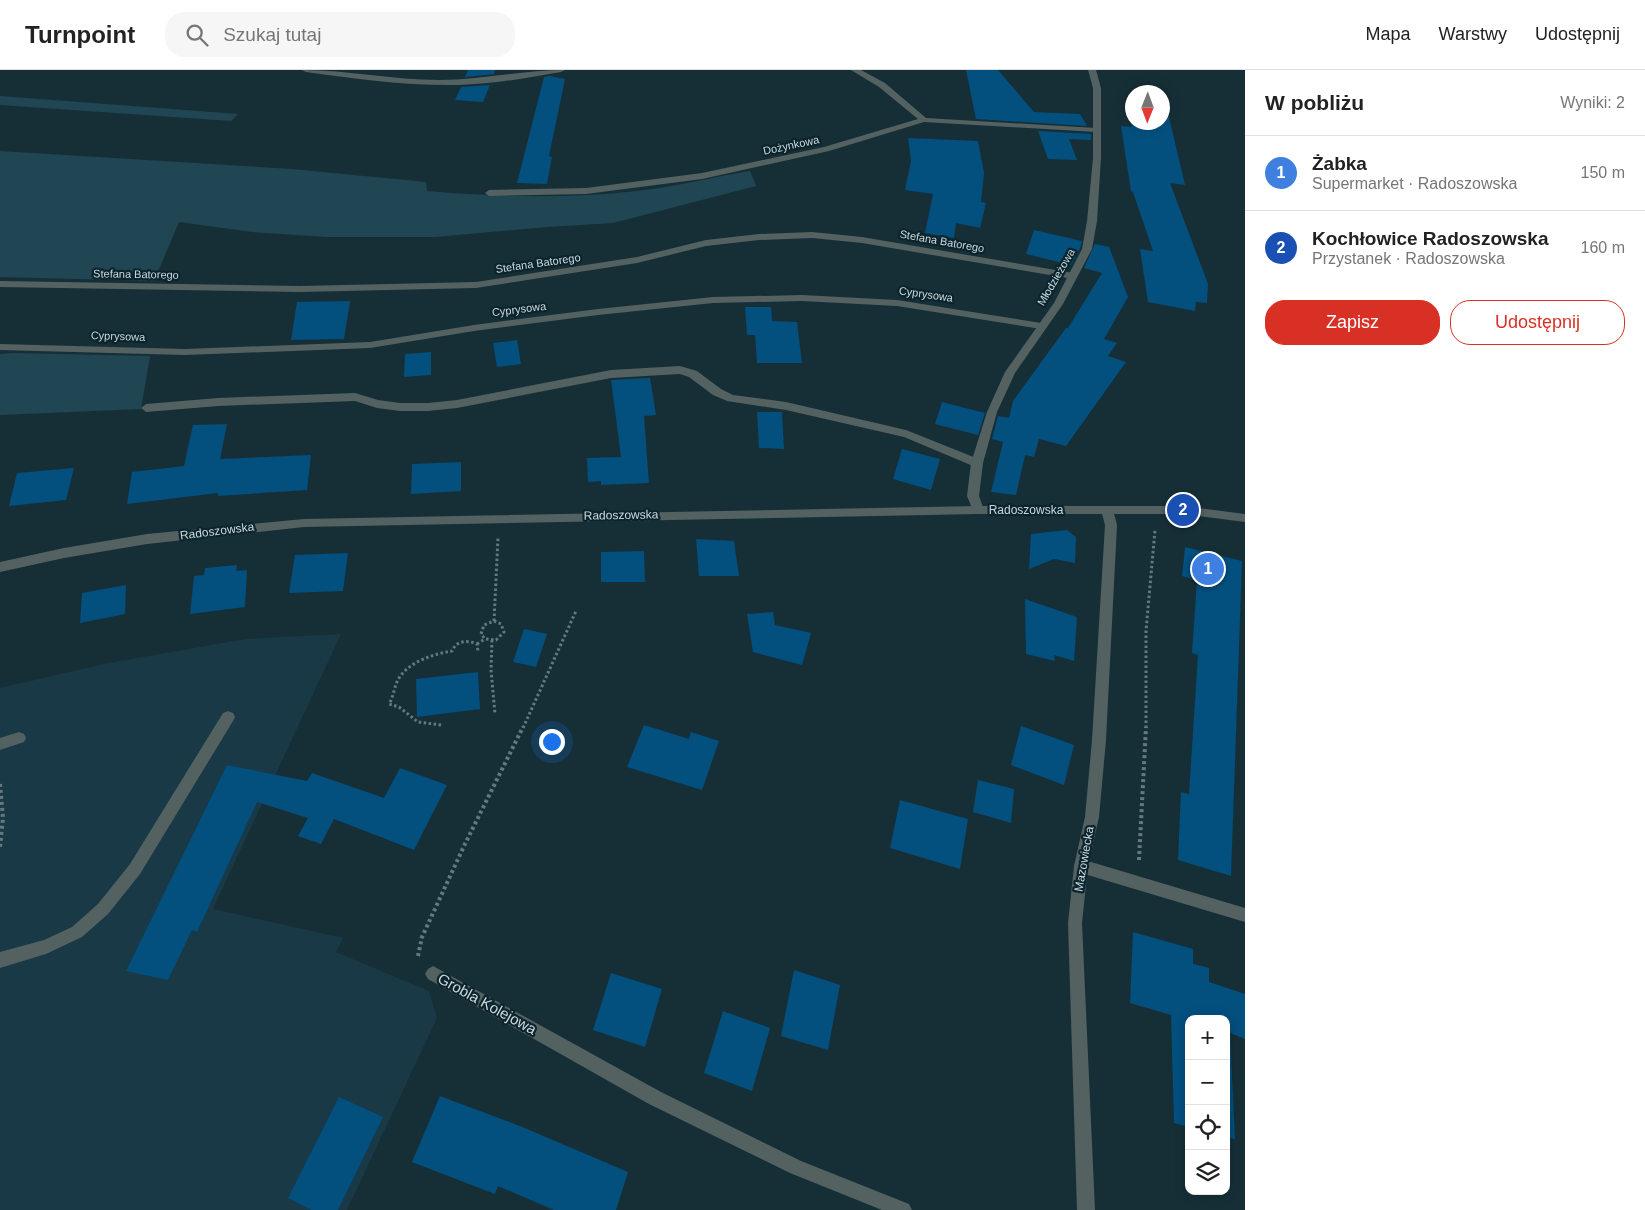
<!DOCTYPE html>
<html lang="pl">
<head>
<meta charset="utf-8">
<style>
  body { margin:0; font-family:Helvetica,sans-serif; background:#f6f6f6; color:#222 }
  .controls { position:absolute; right:15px; bottom:15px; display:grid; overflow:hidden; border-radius:10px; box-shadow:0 2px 12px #0003 }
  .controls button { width:45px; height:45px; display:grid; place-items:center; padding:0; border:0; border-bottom:1px solid #e0e0e0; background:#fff; color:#222; font:25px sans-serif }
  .compass { position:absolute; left:1125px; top:15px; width:45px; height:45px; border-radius:50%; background:#fff; box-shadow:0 2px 12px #0003; rotate:181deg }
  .you { position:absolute; left:551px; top:671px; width:18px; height:18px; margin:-12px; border:4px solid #fff; border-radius:50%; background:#1a73e8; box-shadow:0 0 0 8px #1a73e833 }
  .badge { display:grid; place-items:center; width:32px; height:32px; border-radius:50%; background:#d93025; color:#fff; font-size:16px; font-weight:700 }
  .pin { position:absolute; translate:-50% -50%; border:2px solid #fff; box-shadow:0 1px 5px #0006 }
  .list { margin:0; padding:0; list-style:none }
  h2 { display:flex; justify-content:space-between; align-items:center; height:65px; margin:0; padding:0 20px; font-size:21px }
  h2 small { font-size:16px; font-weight:400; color:#767676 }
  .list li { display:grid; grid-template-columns:32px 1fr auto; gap:15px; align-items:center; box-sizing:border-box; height:75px; padding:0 20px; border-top:1px solid #e0e0e0 }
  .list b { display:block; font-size:19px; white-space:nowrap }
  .list p { margin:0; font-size:16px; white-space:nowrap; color:#767676 }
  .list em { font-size:16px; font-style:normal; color:#767676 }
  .actions { display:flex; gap:10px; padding:15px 20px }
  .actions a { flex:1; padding:11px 0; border:1px solid #d93025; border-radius:20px; text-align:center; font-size:18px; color:#d93025 }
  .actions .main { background:#d93025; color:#fff }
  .icon { flex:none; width:28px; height:28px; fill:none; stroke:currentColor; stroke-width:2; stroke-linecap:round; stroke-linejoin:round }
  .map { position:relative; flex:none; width:1245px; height:1140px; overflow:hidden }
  header { display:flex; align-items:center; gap:30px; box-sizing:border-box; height:70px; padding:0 25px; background:#fff; border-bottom:1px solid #e0e0e0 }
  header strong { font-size:24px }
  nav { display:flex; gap:28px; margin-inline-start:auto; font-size:18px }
  .search { width:350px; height:45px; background:#f6f6f6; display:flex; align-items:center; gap:12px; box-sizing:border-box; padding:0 18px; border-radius:20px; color:#767676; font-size:19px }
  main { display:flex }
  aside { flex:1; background:#fff }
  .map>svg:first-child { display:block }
  .built { fill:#183945 }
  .green { fill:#204653 }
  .building { fill:#034f7e }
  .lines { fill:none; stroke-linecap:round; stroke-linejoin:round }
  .path-far1 { stroke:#63787f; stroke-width:3; stroke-dasharray:2.5 2.5; stroke-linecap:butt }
  .path { stroke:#63787f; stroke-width:4; stroke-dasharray:3 3; stroke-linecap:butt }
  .service { fill:#546161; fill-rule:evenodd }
  .minor { fill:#546161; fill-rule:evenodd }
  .tertiary { fill:#546161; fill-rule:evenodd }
  .labels { text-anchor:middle; stroke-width:4.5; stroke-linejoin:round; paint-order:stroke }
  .far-street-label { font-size:11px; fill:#cad9de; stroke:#0c252d }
  .street-label { font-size:12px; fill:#cad9de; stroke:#0c252d }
  .near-street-label { font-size:15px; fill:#cad9de; stroke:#0c252d }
</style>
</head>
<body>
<header>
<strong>Turnpoint</strong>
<div class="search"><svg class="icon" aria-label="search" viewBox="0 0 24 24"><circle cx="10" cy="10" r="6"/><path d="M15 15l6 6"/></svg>Szukaj tutaj</div>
<nav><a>Mapa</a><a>Warstwy</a><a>Udostępnij</a></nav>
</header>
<main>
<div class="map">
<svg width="1245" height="1140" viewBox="0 0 1245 1140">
  <rect width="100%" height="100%" fill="#162f37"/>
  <path class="built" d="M 341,564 L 213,839 L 343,868 L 336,882 L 429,921 L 437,948 L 347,1140 L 0,1140 L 0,618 L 108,593 L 246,569 Z"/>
  <path class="green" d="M 0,26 L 238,44 L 231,51 L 0,35 Z
    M 0,81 L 292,99 L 426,112 L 427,121 C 497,127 567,129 637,121 C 675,117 713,107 750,101 L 756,116 L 613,153 L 547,157 L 435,167 L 326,167 L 252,162 L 179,152 L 154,211 L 0,207 Z
    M 13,283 L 150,286 L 141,339 L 0,345 L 0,284 Z"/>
  <path class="building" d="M 468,0 L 495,0 L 494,4 L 465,7 Z
    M 966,0 L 998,0 L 1034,42 L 1080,44 L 1087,56 L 976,49 Z
    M 550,6 L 565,9 L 549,86 L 552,87 L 547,114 L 517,113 L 544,7 Z
    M 490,15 L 483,32 L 455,30 L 461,17 Z
    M 1129,44 L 1132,45 L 1132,52 L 1162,52 L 1162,47 L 1169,47 L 1185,115 L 1170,113 L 1208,214 L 1207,233 L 1196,232 L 1195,241 L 1148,232 L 1140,179 L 1153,181 L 1133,122 L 1131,121 L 1121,56 L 1132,57 Z
    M 1038,61 L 1091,64 L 1091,70 L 1069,69 L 1077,90 L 1048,89 Z
    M 908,68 L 978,71 L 984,103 L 981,132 L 986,133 L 980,158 L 956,153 L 954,168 L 925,163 L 933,124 L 905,120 L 911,91 Z
    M 1034,160 L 1082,171 L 1080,178 L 1071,195 L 1026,184 Z
    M 1095,174 L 1109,177 L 1128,227 L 1104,269 L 1117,273 L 1108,286 L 1126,292 L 1066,376 L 1039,369 L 1034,387 L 1025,385 L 1016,425 L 991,422 L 1003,372 L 992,369 L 998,346 L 1009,348 L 1013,331 L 1066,258 L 1068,258 L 1102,203 L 1084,198 Z
    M 350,231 L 344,269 L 291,270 L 297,232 Z
    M 745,237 L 771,237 L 772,251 L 797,252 L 802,293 L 757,293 L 755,265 L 747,265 Z
    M 517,270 L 521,294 L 497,297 L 493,273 Z
    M 431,282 L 431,305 L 404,307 L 405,284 Z
    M 650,308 L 656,345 L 644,346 L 649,413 L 601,415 L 601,411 L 588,412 L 587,388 L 621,387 L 611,310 Z
    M 942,332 L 985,343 L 978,365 L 935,354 Z
    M 757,342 L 782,342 L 784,379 L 759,378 Z
    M 227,354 L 220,389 L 311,385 L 307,420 L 218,426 L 218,423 L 127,434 L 132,402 L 184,396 L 193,355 Z
    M 902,379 L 940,389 L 931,420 L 893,409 Z
    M 461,392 L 461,421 L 411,424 L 412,394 Z
    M 74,398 L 66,430 L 9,436 L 17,403 Z
    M 1067,460 L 1076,467 L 1075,493 L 1054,489 L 1029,499 L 1031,464 Z
    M 696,469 L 734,471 L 739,506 L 699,506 Z
    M 1185,477 L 1242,491 L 1231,806 L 1178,790 L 1181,722 L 1189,724 L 1198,585 L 1192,583 L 1197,510 L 1182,506 Z
    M 644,481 L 645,512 L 601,512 L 601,482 Z
    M 348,483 L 343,521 L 289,523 L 295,485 Z
    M 237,495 L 236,501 L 247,500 L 245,537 L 190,544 L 194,506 L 204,505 L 205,498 Z
    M 126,515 L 125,544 L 80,553 L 82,523 Z
    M 1025,529 L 1077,547 L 1074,591 L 1054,585 L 1055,591 L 1026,584 Z
    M 773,542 L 775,555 L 811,563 L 802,595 L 753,582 L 747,544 Z
    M 524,559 L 547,564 L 536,597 L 513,592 Z
    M 478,602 L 480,639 L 417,647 L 416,609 Z
    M 644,655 L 689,669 L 691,662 L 719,671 L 702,720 L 627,697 Z
    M 1021,656 L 1074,675 L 1064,715 L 1011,695 Z
    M 227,695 L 307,711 L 312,703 L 384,728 L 400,698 L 447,715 L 414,780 L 334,749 L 321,774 L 298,766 L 308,748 L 257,732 L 197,862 L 192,860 L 168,910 L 126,901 Z
    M 978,710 L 1014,719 L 1011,753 L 973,742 Z
    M 900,730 L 968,749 L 960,799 L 890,778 Z
    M 1133,862 L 1193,879 L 1193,894 L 1209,898 L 1209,912 L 1245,924 L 1245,969 L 1230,963 L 1235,1069 L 1226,1067 L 1226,949 L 1189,949 L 1189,1057 L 1174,1053 L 1171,945 L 1130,933 Z
    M 794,900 L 840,915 L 828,980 L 781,966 Z
    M 611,903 L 662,919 L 645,977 L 593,960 Z
    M 723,941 L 770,958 L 752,1021 L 704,1003 Z
    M 440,1026 L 520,1056 L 628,1102 L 616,1140 L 554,1140 L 498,1116 L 495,1124 L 412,1092 Z
    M 339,1027 L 383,1047 L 338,1140 L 312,1140 L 288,1128 Z"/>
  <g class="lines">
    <path class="path-far1" d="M 494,551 L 498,468
      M 494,551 L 501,554 L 504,562 L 496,570 L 485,569 L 481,564 L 484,555 Z
      M 492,570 L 491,600 L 495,644
      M 477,574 L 485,569
      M 441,655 L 418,652 L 399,637 L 389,634 C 394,626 394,616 399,608 C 410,591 434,584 452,581 C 457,570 467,570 477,574 L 478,581
      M 523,658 L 576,541
      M 1146,658 L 1146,561 L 1155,460"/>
    <path class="path" d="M 0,714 L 3,748 L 0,777
      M 1139,790 L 1146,657
      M 418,886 L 422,867 L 464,776 L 523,657"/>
    <path class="service" d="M 302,0 C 348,0 393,10 439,10 C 482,10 523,0 565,0 L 561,2 C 527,8 493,14 458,15 C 407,16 357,9 306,2 Z
      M 851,0 L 861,0 L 885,13 L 926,48 L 1096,58 L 1100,60 L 1096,62 L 924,52 L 829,81 L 702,109 L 586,124 L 489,126 L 485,123 L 489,120 L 586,118 L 702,103 L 824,77 L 918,49 L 879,17 Z
      M 812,162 L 862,167 L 1073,203 L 1078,206 L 1073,209 L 862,173 L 812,168 L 759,170 L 706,176 L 637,193 L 476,218 L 300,222 L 0,217 L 0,211 L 300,216 L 476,212 L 637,187 L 706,170 L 759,164 Z
      M 802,225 L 897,230 L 1041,253 L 1046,256 L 1041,259 L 897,236 L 802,231 L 713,233 L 598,245 L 474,261 L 370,278 L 185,285 L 0,280 L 0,274 L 185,279 L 370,272 L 474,255 L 598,239 L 713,227 Z
      M 680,296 L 697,301 L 721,319 L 733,325 L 786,332 L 906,360 L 981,390 L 983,393 L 981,396 L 973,396 L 904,367 L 786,340 L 727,331 L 713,325 L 689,307 L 680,304 L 611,308 L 457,338 L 428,341 L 400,341 L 377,338 L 355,331 L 218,336 L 146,342 L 141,338 L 146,334 L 218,328 L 355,323 L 378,330 L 400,333 L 428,333 L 457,330 L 611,300 Z
      M 228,641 L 233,643 L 235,647 L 233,651 L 140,804 L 108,844 L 82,867 L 46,884 L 0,898 L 0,882 L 44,870 L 72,857 L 98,834 L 130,794 L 223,643 Z
      M 19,662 L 24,664 L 26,668 L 24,672 L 0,680 L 0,668 Z
      M 1081,789 L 1245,838 L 1245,852 L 1081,803 L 1076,801 L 1074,796 L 1076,791 Z"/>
    <path class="minor" d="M 1088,0 L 1096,0 L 1101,18 L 1101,88 L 1097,151 L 1092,179 L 1063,234 L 1015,303 L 997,342 L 983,393 L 979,426 L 984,440 L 978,444 L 974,443 L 967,426 L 971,393 L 987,342 L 1005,302 L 1054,233 L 1082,179 L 1087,151 L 1093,88 L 1093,18 Z
      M 1107,436 L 1113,440 L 1117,455 L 1106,670 L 1099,747 L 1088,796 L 1082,853 L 1095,1140 L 1077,1140 L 1068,853 L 1074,796 L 1085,747 L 1092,670 L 1105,455 L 1101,440 Z
      M 433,896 L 661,1022 L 801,1091 L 909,1134 L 912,1140 L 882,1140 L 790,1103 L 649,1034 L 428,909 L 425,904 L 428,899 Z"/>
    <path class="tertiary" d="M 978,436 L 1183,436 L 1245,444 L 1245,452 L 1183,444 L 978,444 L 304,457 L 147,474 L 64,488 L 0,502 L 0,492 L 64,478 L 147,464 L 304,449 Z"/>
  </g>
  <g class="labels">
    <g class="far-street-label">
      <text transform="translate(791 75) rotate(-12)" y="4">Dożynkowa</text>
      <text transform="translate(942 171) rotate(10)" y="4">Stefana Batorego</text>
      <text transform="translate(538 193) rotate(-8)" y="4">Stefana Batorego</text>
      <text transform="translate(136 204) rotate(1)" y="4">Stefana Batorego</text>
      <text transform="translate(1056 207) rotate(-60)" y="4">Młodzieżowa</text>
      <text transform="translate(926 224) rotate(8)" y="4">Cyprysowa</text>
      <text transform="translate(519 239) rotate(-7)" y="4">Cyprysowa</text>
      <text transform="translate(118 266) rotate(2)" y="4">Cyprysowa</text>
    </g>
    <g class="street-label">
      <text x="1026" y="444">Radoszowska</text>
      <text transform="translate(621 445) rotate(-1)" y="4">Radoszowska</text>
      <text transform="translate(217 461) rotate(-7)" y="4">Radoszowska</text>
      <text transform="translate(1084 789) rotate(-80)" y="4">Mazowiecka</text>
    </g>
    <g class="near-street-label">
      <text transform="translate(487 934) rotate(29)" y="5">Grobla Kolejowa</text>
    </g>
  </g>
</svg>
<div class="controls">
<button>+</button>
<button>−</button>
<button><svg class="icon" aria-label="locate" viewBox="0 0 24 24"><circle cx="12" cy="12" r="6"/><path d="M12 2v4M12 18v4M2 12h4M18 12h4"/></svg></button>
<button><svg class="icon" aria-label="layers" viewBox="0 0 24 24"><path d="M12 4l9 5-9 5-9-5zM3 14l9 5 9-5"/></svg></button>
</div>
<svg class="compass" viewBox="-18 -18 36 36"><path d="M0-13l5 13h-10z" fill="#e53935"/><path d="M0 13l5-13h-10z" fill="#767676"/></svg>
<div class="you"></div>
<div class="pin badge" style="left:1208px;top:499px;background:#3f7fe0">1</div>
<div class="pin badge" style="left:1183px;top:440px;background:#1a4fb4">2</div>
</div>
<aside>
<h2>W pobliżu<small>Wyniki: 2</small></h2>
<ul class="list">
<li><span class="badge" style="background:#3f7fe0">1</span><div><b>Żabka</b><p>Supermarket · Radoszowska</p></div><em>150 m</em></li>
<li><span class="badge" style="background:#1a4fb4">2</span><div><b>Kochłowice Radoszowska</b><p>Przystanek · Radoszowska</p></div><em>160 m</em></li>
</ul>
<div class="actions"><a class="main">Zapisz</a><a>Udostępnij</a></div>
</aside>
</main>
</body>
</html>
